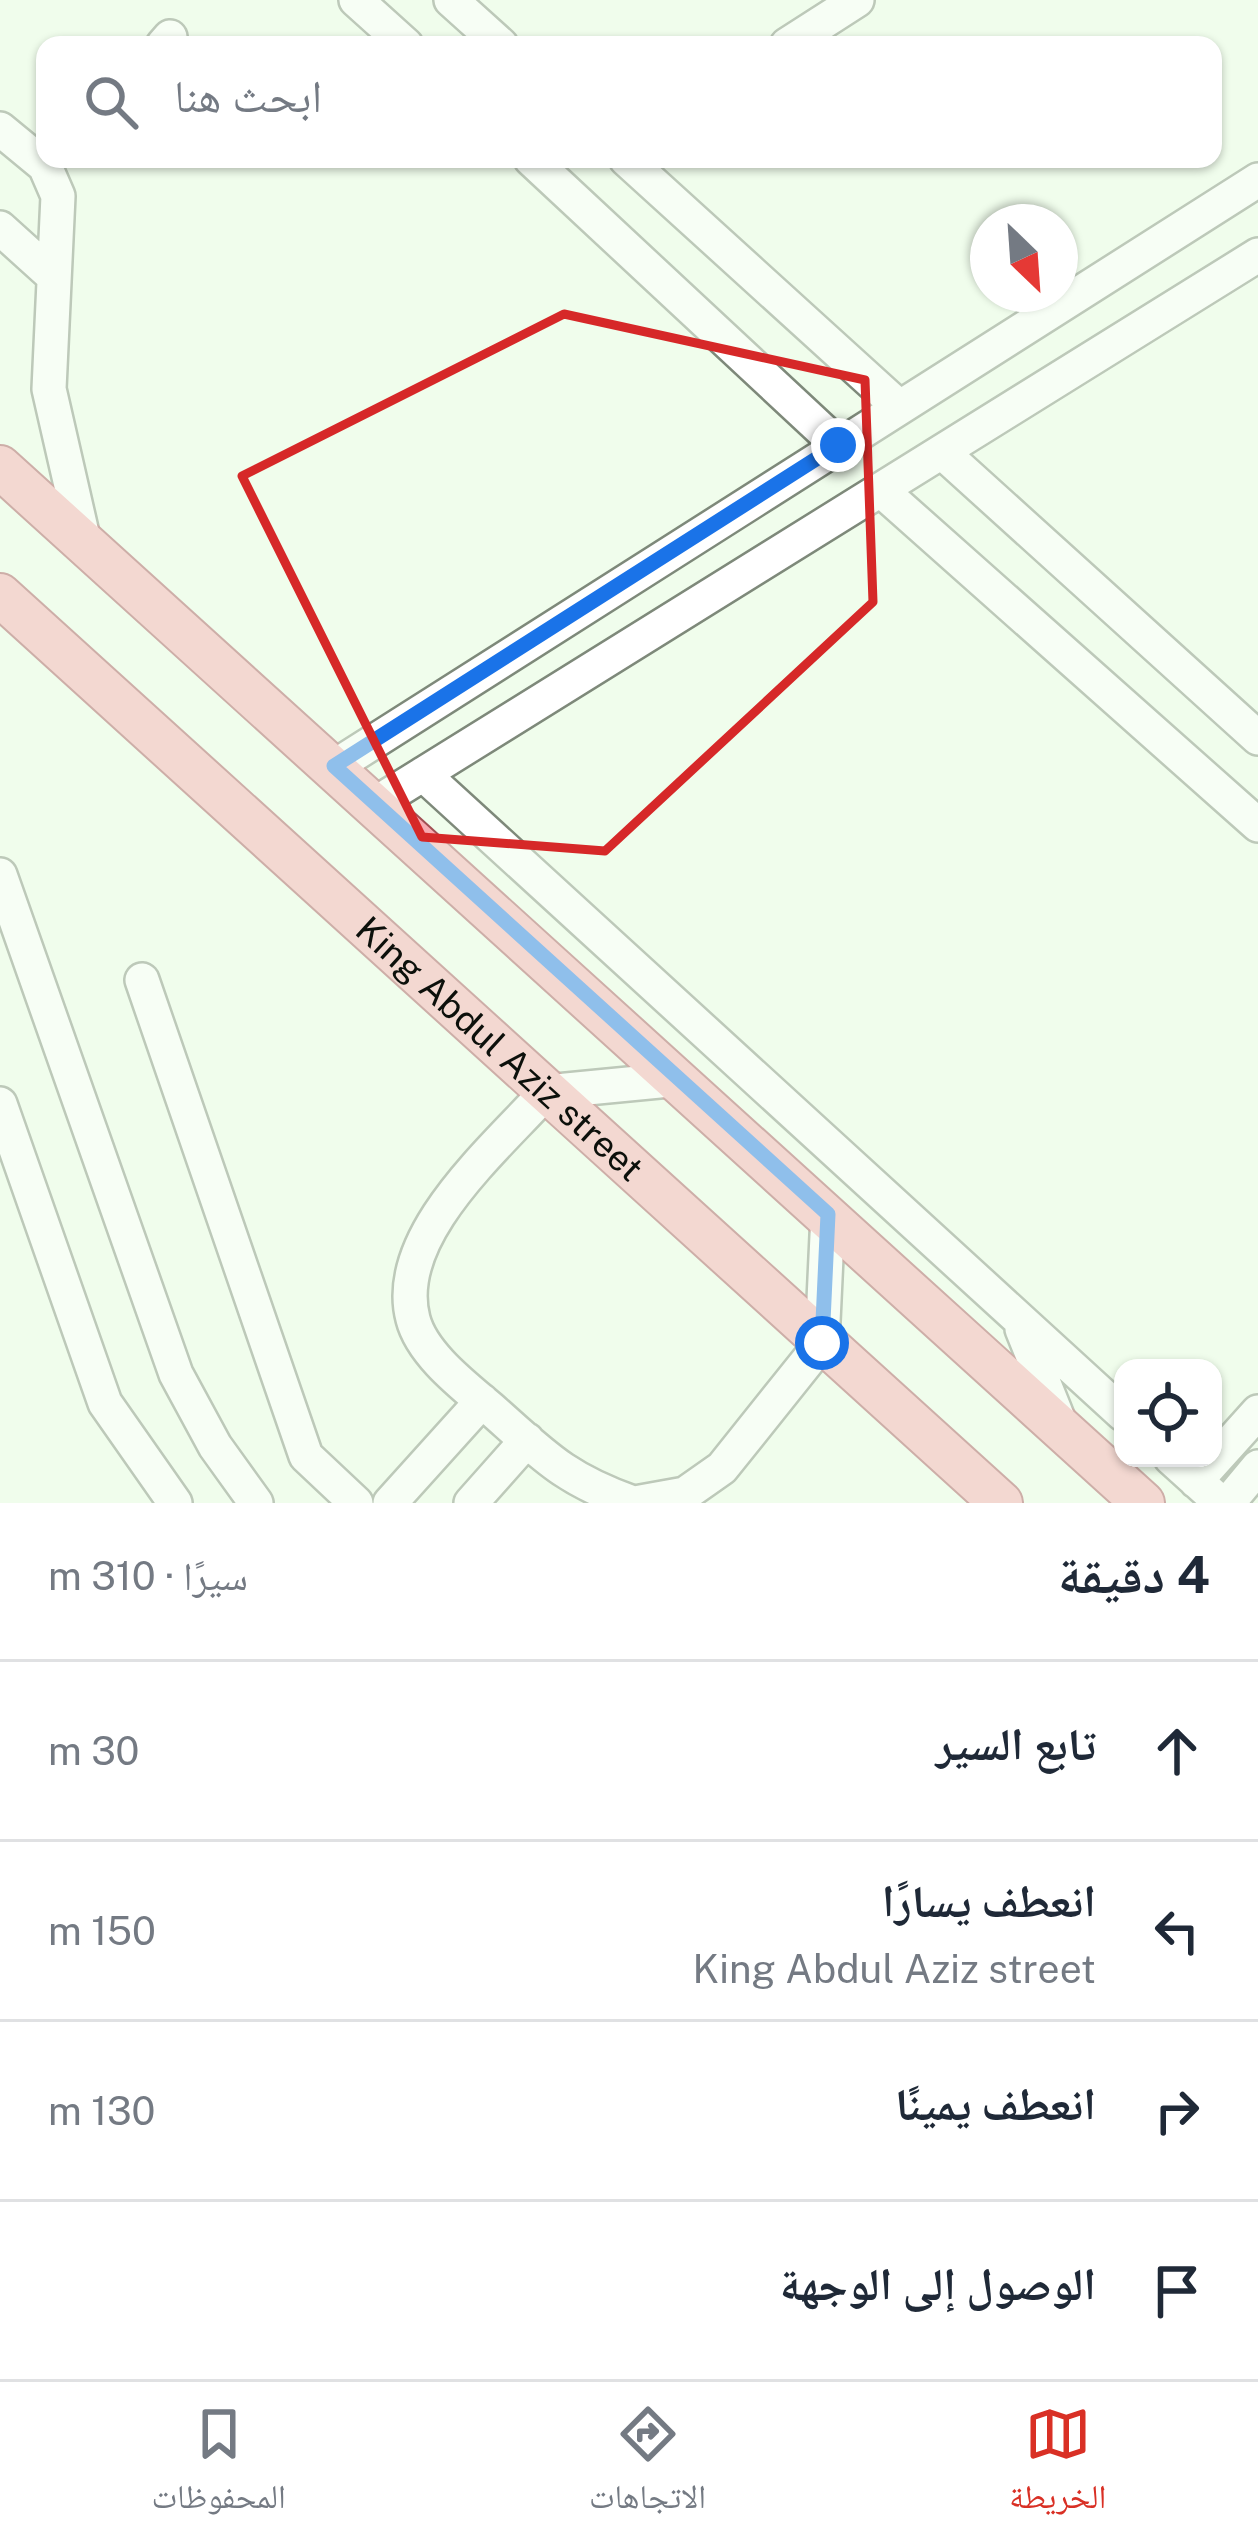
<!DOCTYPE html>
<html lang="ar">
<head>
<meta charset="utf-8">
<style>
  body { margin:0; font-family:"Public Sans","Noto Naskh Arabic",sans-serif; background:#f6f6f7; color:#1f2937; direction:rtl }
  .controls { position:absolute; right:36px; bottom:36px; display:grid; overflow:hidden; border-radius:24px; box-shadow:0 3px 9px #0004 }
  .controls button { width:108px; height:108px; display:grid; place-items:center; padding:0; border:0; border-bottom:3px solid #e0e1e3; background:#fff; color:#1f2937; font:60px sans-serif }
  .compass { position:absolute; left:970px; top:204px; width:108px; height:108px; border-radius:50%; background:#fff; box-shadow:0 3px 9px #0004; rotate:155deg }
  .stop { position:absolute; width:36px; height:36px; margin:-27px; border:9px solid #1a73e8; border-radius:50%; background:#fff }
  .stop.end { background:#1a73e8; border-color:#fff; box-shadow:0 3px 12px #0008 }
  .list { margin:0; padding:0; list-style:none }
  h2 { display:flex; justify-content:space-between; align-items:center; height:156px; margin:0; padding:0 48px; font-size:51px }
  h2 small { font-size:39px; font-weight:400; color:#747a83 }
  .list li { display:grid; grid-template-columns:78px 1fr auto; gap:36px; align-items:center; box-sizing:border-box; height:180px; padding:0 48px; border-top:3px solid #e0e1e3 }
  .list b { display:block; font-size:45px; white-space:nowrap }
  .list p { margin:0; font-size:39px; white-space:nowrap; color:#747a83 }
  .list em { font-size:39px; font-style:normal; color:#747a83 }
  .icon { flex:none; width:66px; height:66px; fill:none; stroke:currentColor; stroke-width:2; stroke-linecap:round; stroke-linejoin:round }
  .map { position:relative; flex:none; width:1258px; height:1503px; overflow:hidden; direction:ltr }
  .search { position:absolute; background:#fff; box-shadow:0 3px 9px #0004; left:36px; right:36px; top:36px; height:132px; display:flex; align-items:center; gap:30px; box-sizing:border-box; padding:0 42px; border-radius:24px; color:#747a83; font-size:45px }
  .sheet { height:876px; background:#fff }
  nav { display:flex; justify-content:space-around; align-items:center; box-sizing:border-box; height:168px; border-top:3px solid #e0e1e3; background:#fff; font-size:33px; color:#747a83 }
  nav a { display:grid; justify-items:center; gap:6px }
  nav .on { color:#d93025 }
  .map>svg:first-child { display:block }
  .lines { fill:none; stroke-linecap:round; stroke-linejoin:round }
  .minor-casing { stroke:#7e897a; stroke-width:38 }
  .major-casing { stroke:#a24f54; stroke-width:46 }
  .minor { stroke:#fff; stroke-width:33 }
  .major { stroke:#f7aab0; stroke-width:42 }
  .route { stroke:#1a73e8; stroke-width:15 }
  .marked { fill:none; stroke:#d62828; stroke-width:9; stroke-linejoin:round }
  .labels { text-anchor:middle; stroke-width:9; stroke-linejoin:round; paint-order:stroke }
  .street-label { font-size:36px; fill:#0c100b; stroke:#f0fdec }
</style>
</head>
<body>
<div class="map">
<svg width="1258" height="1503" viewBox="0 0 1258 1503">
  <rect width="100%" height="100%" fill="#f0fdec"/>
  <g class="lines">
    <defs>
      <path id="minor" d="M 356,0 L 406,45
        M 451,0 L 501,45
        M 163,45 L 170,37
        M 787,45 L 857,0
        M 0,129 L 45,166 L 58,196 L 49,389 L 84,542
        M 531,159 L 838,445
        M 626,159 L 899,407
        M 0,228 L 52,275
        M 942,452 L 1258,738
        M 882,491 L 1258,825
        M 334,767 L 1258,180
        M 423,774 L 1123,1414
        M 375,804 L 1258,255
        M 0,875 L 176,1374 L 215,1446 L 256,1503
        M 142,980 L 306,1456 L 356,1503
        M 0,1104 L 105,1403 L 175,1503
        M 1022,1329 L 1061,1426
        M 1171,1458 L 1221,1503
        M 1196,1481 L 1258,1412
        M 390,1503 L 482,1401
        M 471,1503 L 527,1440
        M 633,1503 C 564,1479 543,1455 490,1408 C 463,1385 422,1354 413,1319 C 391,1236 496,1148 546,1092 L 680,1079
        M 635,1503 L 685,1494 L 722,1468 L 822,1343 L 828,1214
        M 1228,1503 L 1258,1467"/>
      <g id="major">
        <path d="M 0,467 L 1143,1503"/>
        <path id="s1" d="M 0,595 L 1001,1503"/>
      </g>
    </defs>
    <use href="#minor" class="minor-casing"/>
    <use href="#major" class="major-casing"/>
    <use href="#minor" class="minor"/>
    <use href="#major" class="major"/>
  </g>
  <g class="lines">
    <path class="route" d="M 822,1343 L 828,1214 L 334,766 L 838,445"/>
  </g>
  <path d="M0 0H1258V1503H0ZM 564,314 L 865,380 L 873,602 L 605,851 L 422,837 L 242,476 Z" fill="#f0fdec" fill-opacity=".55" fill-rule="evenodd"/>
  <path class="marked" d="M 564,314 L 865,380 L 873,602 L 605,851 L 422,837 L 242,476 Z"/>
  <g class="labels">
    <g class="street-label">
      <text dy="13" stroke="none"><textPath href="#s1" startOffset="675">King Abdul Aziz street</textPath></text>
    </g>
  </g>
</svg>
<div class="controls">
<button><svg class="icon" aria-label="locate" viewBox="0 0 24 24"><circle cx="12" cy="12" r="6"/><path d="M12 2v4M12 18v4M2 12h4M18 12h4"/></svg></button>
</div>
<svg class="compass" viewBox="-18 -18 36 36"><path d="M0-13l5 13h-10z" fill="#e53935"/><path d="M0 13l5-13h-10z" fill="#747a83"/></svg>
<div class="stop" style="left:822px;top:1343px"></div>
<div class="stop end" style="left:838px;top:445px"></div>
<div class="search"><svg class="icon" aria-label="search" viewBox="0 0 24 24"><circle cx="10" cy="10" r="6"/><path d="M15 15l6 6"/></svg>ابحث هنا</div>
</div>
<section class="sheet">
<h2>4 دقيقة<small>سيرًا · 310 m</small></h2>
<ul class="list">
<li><svg class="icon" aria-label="ahead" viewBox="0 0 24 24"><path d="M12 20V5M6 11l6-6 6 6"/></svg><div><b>تابع السير</b></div><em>30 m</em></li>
<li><svg class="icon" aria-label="left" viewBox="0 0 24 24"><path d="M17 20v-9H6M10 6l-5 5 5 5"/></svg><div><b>انعطف يسارًا</b><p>King Abdul Aziz street</p></div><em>150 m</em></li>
<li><svg class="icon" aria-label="right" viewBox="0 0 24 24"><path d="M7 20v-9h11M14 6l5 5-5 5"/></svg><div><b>انعطف يمينًا</b></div><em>130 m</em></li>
<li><svg class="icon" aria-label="arrive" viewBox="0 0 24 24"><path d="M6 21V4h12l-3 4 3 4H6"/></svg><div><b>الوصول إلى الوجهة</b></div></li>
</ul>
</section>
<nav>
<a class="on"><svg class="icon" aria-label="map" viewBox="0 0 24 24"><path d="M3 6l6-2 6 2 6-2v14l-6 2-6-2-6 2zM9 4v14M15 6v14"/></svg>الخريطة</a>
<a><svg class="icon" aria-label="directions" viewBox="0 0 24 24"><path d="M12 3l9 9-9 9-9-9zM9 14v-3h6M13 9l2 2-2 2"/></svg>الاتجاهات</a>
<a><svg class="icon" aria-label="saved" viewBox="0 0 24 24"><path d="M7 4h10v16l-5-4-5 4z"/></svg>المحفوظات</a>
</nav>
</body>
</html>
